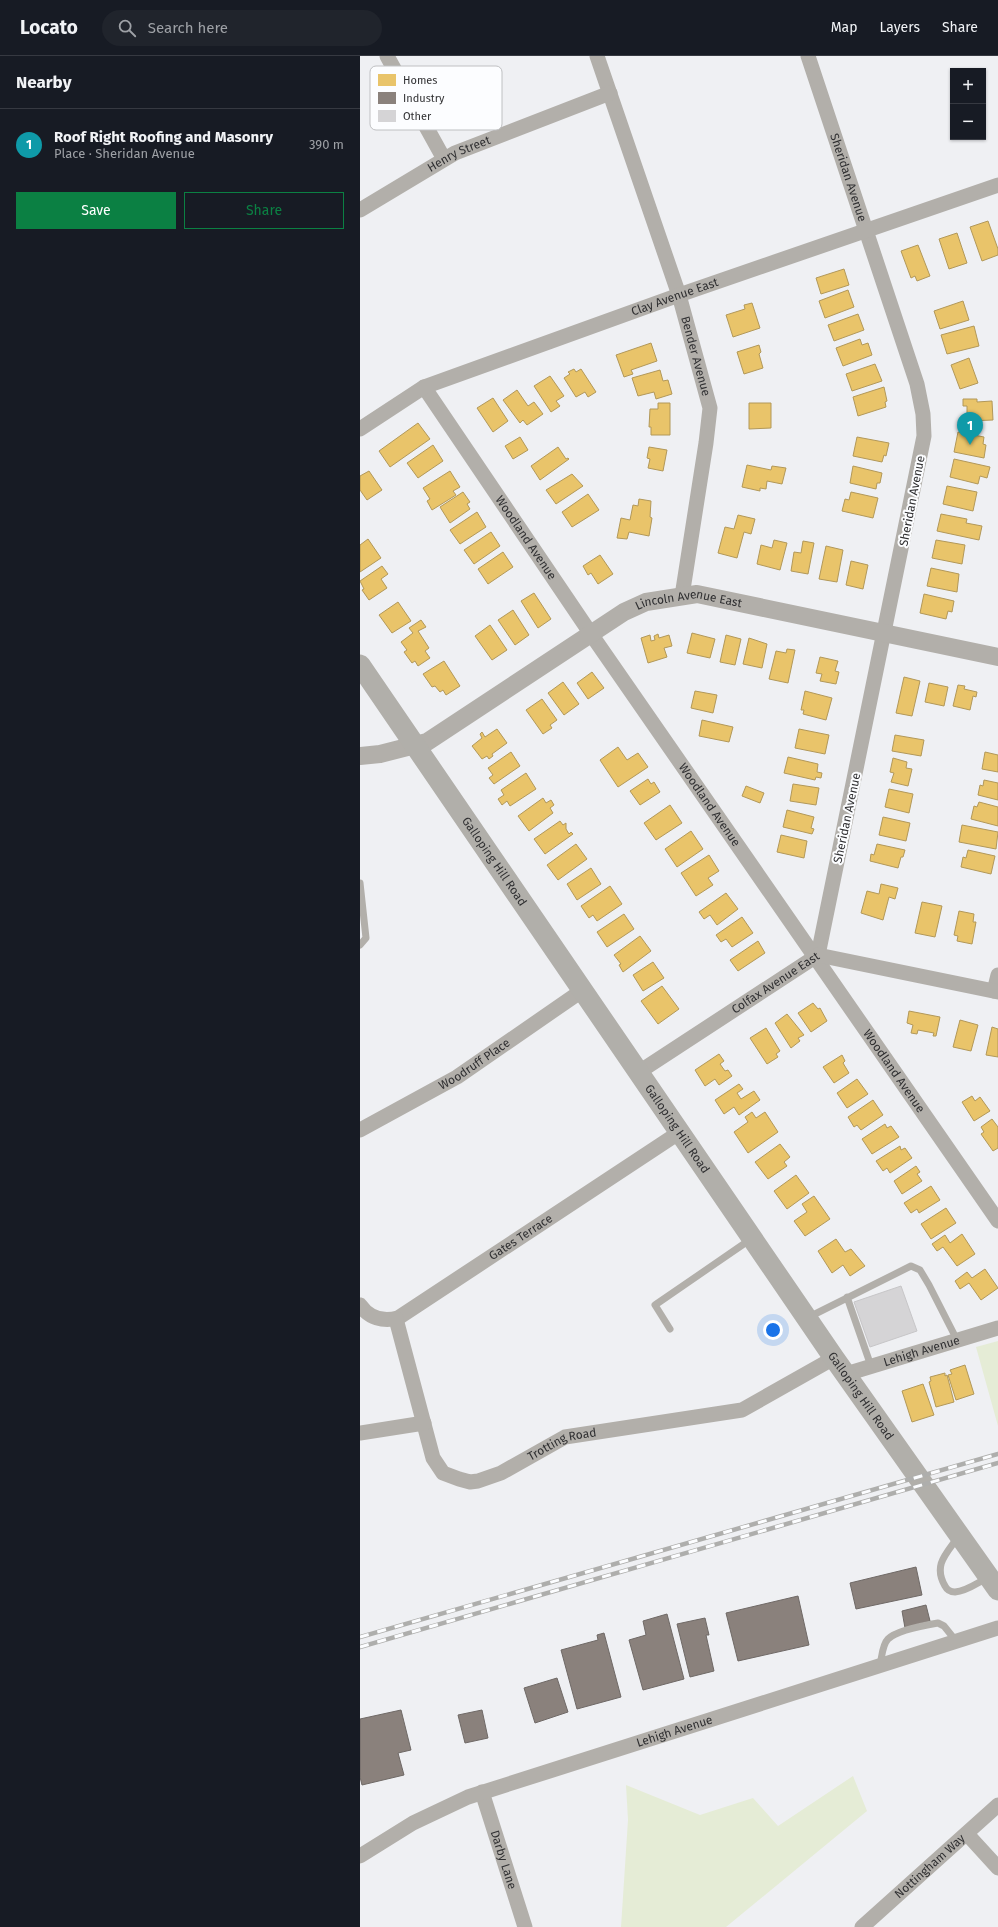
<!DOCTYPE html>
<html lang="en">
<head>
<meta charset="utf-8">
<style>
  body { margin:0; font-family:"Fira Sans",sans-serif; background:#20242c; color:#f1f3f6 }
  .controls { position:absolute; right:12px; top:12px; display:grid; overflow:hidden; border-radius:0px; box-shadow:0 1px 3px #0004 }
  .controls button { width:36px; height:36px; display:grid; place-items:center; padding:0; border:0; border-bottom:1px solid #363941; background:#171b24; color:#f1f3f6; font:20px sans-serif }
  .you { position:absolute; left:413px; top:1274px; width:14px; height:14px; margin:-10px; border:3px solid #fff; border-radius:50%; background:#1a73e8; box-shadow:0 0 0 6px #1a73e833 }
  .badge { display:grid; place-items:center; width:26px; height:26px; border-radius:50%; background:#0b8043; color:#fff; font-size:13px; font-weight:700 }
  .pin { position:absolute; translate:-50% -33px; filter:drop-shadow(0 1px 2px #0008) }
  .pin::after { content:''; position:absolute; top:21px; width:14px; height:12px; background:inherit; clip-path:polygon(0 0,100% 0,50% 100%) }
  .list { margin:0; padding:0; list-style:none }
  h2 { display:flex; justify-content:space-between; align-items:center; height:52px; margin:0; padding:0 16px; font-size:17px }
  h2 small { font-size:13px; font-weight:400; color:#9ea1a6 }
  .list li { display:grid; grid-template-columns:26px 1fr auto; gap:12px; align-items:center; box-sizing:border-box; height:72px; padding:0 16px; border-top:1px solid #363941 }
  .list b { display:block; font-size:15px; white-space:nowrap }
  .list p { margin:0; font-size:13px; white-space:nowrap; color:#9ea1a6 }
  .list em { font-size:13px; font-style:normal; color:#9ea1a6 }
  .actions { display:flex; gap:8px; padding:12px 16px }
  .actions a { flex:1; padding:9px 0; border:1px solid #0b8043; border-radius:0px; text-align:center; font-size:14px; color:#0b8043 }
  .actions .main { background:#0b8043; color:#fff }
  .icon { flex:none; width:22px; height:22px; fill:none; stroke:currentColor; stroke-width:2; stroke-linecap:round; stroke-linejoin:round }
  .map { position:relative; flex:none; width:638px; height:1871px; overflow:hidden }
  header { display:flex; align-items:center; gap:24px; box-sizing:border-box; height:56px; padding:0 20px; background:#171b24; border-bottom:1px solid #363941 }
  header strong { font-size:19px }
  nav { display:flex; gap:22px; margin-inline-start:auto; font-size:14px }
  .search { width:280px; height:36px; background:#20242c; display:flex; align-items:center; gap:10px; box-sizing:border-box; padding:0 14px; border-radius:22px; color:#9ea1a6; font-size:15px }
  main { display:flex }
  aside { flex:1; background:#171b24 }
  .map>svg:first-child { display:block }
  .green { fill:#e5ecd6 }
  .homes { fill:#e9c46a; stroke:#b29859 }
  .industry { fill:#8a817c; stroke:#6f6966 }
  .building { fill:#d5d4d6; stroke:#c7c6c8 }
  .lines { fill:none; stroke-linecap:round; stroke-linejoin:round }
  .service { stroke:#b2afaa; stroke-width:7 }
  .minor { stroke:#b2afaa; stroke-width:15 }
  .tertiary { stroke:#b2afaa; stroke-width:18 }
  .secondary { stroke:#b1afaa; stroke-width:21 }
  .rail-casing { stroke:#aeaeac; stroke-width:4.5 }
  .rail { stroke:#fcfdff; stroke-width:3; stroke-dasharray:9; stroke-linecap:butt }
  .labels { text-anchor:middle; stroke-width:4; stroke-linejoin:round; paint-order:stroke }
  .street-label { font-size:12px; fill:#303032; stroke:#fcfdff }
  .key { fill:#fcfdff; stroke:#bfc0c2; stroke-width:1 }
  .key-label { font-size:11px; fill:#303032 }
</style>
</head>
<body>
<header>
<strong>Locato</strong>
<div class="search"><svg class="icon" aria-label="search" viewBox="0 0 24 24"><circle cx="10" cy="10" r="6"/><path d="M15 15l6 6"/></svg>Search here</div>
<nav><a>Map</a><a>Layers</a><a>Share</a></nav>
</header>
<main>
<aside>
<h2>Nearby<small></small></h2>
<ul class="list">
<li><span class="badge" style="background:#0f9aa8">1</span><div><b>Roof Right Roofing and Masonry</b><p>Place · Sheridan Avenue</p></div><em>390 m</em></li>
</ul>
<div class="actions"><a class="main">Save</a><a>Share</a></div>
</aside>
<div class="map">
<svg width="638" height="1871" viewBox="0 0 638 1871">
  <rect width="100%" height="100%" fill="#eff0f3"/>
  <path class="green" d="M 638,1285 L 638,1370 L 616,1291 Z
    M 493,1720 L 507,1755 L 366,1871 L 261,1871 L 268,1764 L 266,1729 L 340,1759 L 393,1742 L 418,1770 Z"/>
  <path class="homes" d="M 628,165 L 638,193 L 638,199 L 622,205 L 610,171 Z
    M 597,177 L 607,207 L 589,213 L 579,183 Z
    M 558,189 L 570,220 L 557,225 L 555,220 L 551,222 L 541,195 Z
    M 484,213 L 489,229 L 461,238 L 456,222 Z
    M 488,234 L 494,251 L 465,262 L 459,245 Z
    M 603,245 L 609,264 L 580,273 L 574,255 Z
    M 392,247 L 400,272 L 373,281 L 366,259 L 385,253 L 384,249 Z
    M 498,258 L 504,274 L 474,285 L 468,269 Z
    M 614,270 L 619,290 L 587,298 L 581,279 Z
    M 500,283 L 502,289 L 508,287 L 512,299 L 483,310 L 476,292 Z
    M 291,287 L 297,305 L 271,314 L 273,318 L 264,321 L 256,299 Z
    M 399,289 L 401,296 L 399,298 L 403,312 L 384,318 L 377,296 Z
    M 609,302 L 618,327 L 600,333 L 591,309 Z
    M 515,308 L 522,325 L 492,335 L 486,318 Z
    M 214,313 L 216,316 L 221,313 L 236,336 L 228,341 L 225,336 L 216,341 L 204,322 L 210,318 L 208,316 Z
    M 300,314 L 303,325 L 308,324 L 312,338 L 296,343 L 294,336 L 278,340 L 272,322 Z
    M 190,320 L 204,340 L 196,345 L 200,350 L 191,356 L 174,330 Z
    M 524,331 L 527,345 L 525,346 L 526,351 L 498,360 L 493,341 Z
    M 157,334 L 168,350 L 174,346 L 183,358 L 167,369 L 163,364 L 160,367 L 143,344 Z
    M 133,342 L 148,365 L 133,376 L 117,352 Z
    M 603,343 L 617,343 L 617,346 L 632,345 L 633,364 L 607,365 L 607,350 L 603,350 Z
    M 298,347 L 310,347 L 310,379 L 291,379 L 291,371 L 289,371 L 290,353 L 298,353 Z
    M 389,347 L 411,347 L 411,372 L 389,373 Z
    M 58,367 L 70,383 L 30,411 L 19,395 Z
    M 598,376 L 624,381 L 623,388 L 626,389 L 624,402 L 594,396 Z
    M 160,381 L 168,394 L 153,403 L 145,390 Z
    M 497,381 L 529,387 L 526,400 L 524,399 L 522,406 L 493,400 Z
    M 73,389 L 83,405 L 58,422 L 47,407 Z
    M 198,391 L 206,403 L 208,402 L 209,403 L 180,424 L 171,410 Z
    M 289,391 L 307,394 L 303,415 L 288,412 L 290,403 L 287,402 Z
    M 594,403 L 630,411 L 627,422 L 620,420 L 618,428 L 590,421 Z
    M 387,409 L 411,414 L 412,410 L 426,412 L 422,428 L 407,425 L 406,433 L 400,432 L 400,435 L 382,431 Z
    M 493,410 L 522,417 L 520,427 L 517,427 L 516,433 L 490,427 Z
    M 9,415 L 22,434 L 7,444 L 0,434 L 0,420 Z
    M 90,415 L 100,431 L 93,435 L 96,439 L 72,454 L 67,445 L 70,443 L 63,432 Z
    M 212,418 L 223,430 L 196,448 L 186,434 Z
    M 587,430 L 617,436 L 613,455 L 583,448 Z
    M 103,436 L 110,446 L 107,448 L 110,453 L 90,467 L 80,451 Z
    M 491,436 L 518,442 L 513,462 L 482,455 L 485,443 L 489,444 Z
    M 228,438 L 239,454 L 212,471 L 202,456 Z
    M 279,443 L 291,445 L 290,461 L 292,462 L 289,480 L 269,476 L 267,483 L 257,482 L 261,462 L 270,464 L 273,449 L 278,450 Z
    M 117,456 L 126,471 L 100,488 L 90,474 Z
    M 581,458 L 607,463 L 606,467 L 622,470 L 619,484 L 577,475 Z
    M 378,459 L 395,463 L 391,478 L 384,476 L 377,502 L 358,497 L 365,471 L 374,473 Z
    M 131,476 L 140,490 L 114,508 L 104,494 Z
    M 8,483 L 21,502 L 0,516 L 0,489 Z
    M 414,484 L 427,487 L 420,514 L 397,508 L 401,489 L 412,492 Z
    M 576,484 L 605,489 L 602,508 L 572,502 Z
    M 443,485 L 454,487 L 448,518 L 431,515 L 434,496 L 441,497 Z
    M 466,490 L 483,494 L 477,526 L 459,523 Z
    M 143,496 L 153,511 L 128,528 L 118,513 Z
    M 240,499 L 253,518 L 238,528 L 231,517 L 228,519 L 223,510 Z
    M 491,505 L 508,509 L 503,533 L 486,529 Z
    M 22,510 L 28,518 L 21,523 L 27,532 L 9,544 L 2,534 L 4,533 L 0,525 Z
    M 571,512 L 599,518 L 597,536 L 567,530 Z
    M 174,537 L 191,563 L 178,572 L 161,545 Z
    M 564,538 L 594,545 L 592,556 L 588,555 L 586,563 L 560,557 Z
    M 38,546 L 51,565 L 32,577 L 19,559 Z
    M 153,554 L 169,579 L 155,589 L 138,564 Z
    M 61,564 L 66,571 L 58,575 L 69,592 L 65,595 L 70,602 L 58,610 L 55,605 L 52,607 L 44,596 L 47,594 L 41,586 L 53,577 L 49,572 Z
    M 130,569 L 147,594 L 132,604 L 115,580 Z
    M 332,577 L 355,583 L 350,602 L 327,597 Z
    M 298,578 L 299,582 L 309,579 L 312,590 L 304,592 L 307,601 L 288,607 L 281,582 L 290,579 L 291,585 L 295,584 L 294,580 Z
    M 366,579 L 381,583 L 375,609 L 360,606 Z
    M 389,582 L 407,588 L 402,612 L 383,608 Z
    M 427,593 L 435,594 L 428,627 L 409,623 L 416,595 L 426,597 Z
    M 460,601 L 478,605 L 475,615 L 479,616 L 476,628 L 460,625 L 462,618 L 456,617 Z
    M 84,605 L 100,630 L 86,639 L 83,634 L 80,636 L 75,630 L 72,631 L 63,618 Z
    M 232,616 L 244,632 L 228,643 L 217,627 Z
    M 544,621 L 560,625 L 552,660 L 536,657 Z
    M 203,626 L 219,648 L 204,659 L 188,637 Z
    M 569,627 L 588,631 L 584,650 L 565,646 Z
    M 598,629 L 605,630 L 604,633 L 617,636 L 616,641 L 613,640 L 610,654 L 593,650 Z
    M 335,635 L 357,639 L 353,657 L 331,652 Z
    M 445,635 L 472,642 L 466,664 L 443,658 L 444,654 L 441,654 Z
    M 182,643 L 197,664 L 190,669 L 192,672 L 183,678 L 166,654 Z
    M 342,664 L 373,671 L 369,686 L 339,680 Z
    M 137,673 L 147,687 L 132,698 L 133,700 L 129,703 L 127,700 L 122,703 L 112,690 L 122,682 L 120,678 L 122,676 L 125,681 Z
    M 439,673 L 469,679 L 465,698 L 435,692 Z
    M 535,679 L 564,684 L 561,700 L 532,695 Z
    M 258,691 L 267,704 L 278,697 L 288,711 L 258,731 L 240,704 Z
    M 151,696 L 160,710 L 134,728 L 129,722 L 133,719 L 128,712 Z
    M 625,696 L 638,699 L 638,716 L 622,713 Z
    M 428,701 L 458,708 L 457,716 L 462,717 L 461,722 L 456,721 L 455,724 L 424,717 Z
    M 533,702 L 547,706 L 546,712 L 552,713 L 548,730 L 531,726 L 534,717 L 530,716 Z
    M 166,717 L 176,733 L 150,750 L 147,745 L 142,749 L 138,743 L 144,739 L 141,734 Z
    M 288,723 L 291,728 L 294,726 L 300,736 L 280,749 L 270,735 Z
    M 624,724 L 638,727 L 638,744 L 618,739 L 620,729 L 623,730 Z
    M 433,728 L 459,732 L 456,749 L 430,745 Z
    M 386,730 L 404,737 L 400,747 L 382,740 Z
    M 529,733 L 553,738 L 549,757 L 525,751 Z
    M 183,742 L 186,747 L 191,744 L 194,749 L 190,752 L 193,757 L 169,775 L 158,760 Z
    M 619,746 L 638,751 L 638,770 L 611,763 L 614,750 L 617,751 Z
    M 310,749 L 322,767 L 296,784 L 284,767 Z
    M 427,754 L 454,761 L 451,772 L 454,773 L 452,778 L 423,771 Z
    M 523,761 L 550,767 L 546,785 L 519,779 Z
    M 200,765 L 203,769 L 206,767 L 206,773 L 209,778 L 211,776 L 213,778 L 185,798 L 174,783 Z
    M 602,769 L 638,776 L 636,793 L 599,786 Z
    M 331,775 L 343,793 L 317,811 L 305,793 Z
    M 421,779 L 447,785 L 444,802 L 417,796 Z
    M 216,788 L 227,803 L 198,824 L 187,809 Z
    M 517,788 L 545,794 L 543,801 L 541,801 L 538,812 L 510,805 L 511,798 L 514,799 Z
    M 608,794 L 635,800 L 631,818 L 601,811 L 603,801 L 606,802 Z
    M 349,799 L 359,815 L 348,822 L 353,829 L 336,840 L 321,817 Z
    M 231,812 L 241,828 L 217,844 L 207,828 Z
    M 521,828 L 538,832 L 535,843 L 529,841 L 523,864 L 501,857 L 507,835 L 519,838 Z
    M 250,830 L 262,848 L 237,865 L 233,859 L 229,862 L 221,850 Z
    M 366,837 L 378,853 L 357,869 L 350,859 L 344,863 L 339,856 Z
    M 562,846 L 582,850 L 575,881 L 555,877 Z
    M 599,855 L 614,858 L 613,866 L 616,866 L 612,888 L 597,885 L 598,880 L 594,879 Z
    M 264,858 L 274,873 L 247,891 L 237,876 Z
    M 382,861 L 393,877 L 372,891 L 366,883 L 361,886 L 356,879 Z
    M 280,880 L 291,895 L 263,916 L 259,909 L 261,908 L 254,899 Z
    M 398,885 L 405,897 L 378,915 L 370,904 Z
    M 293,906 L 304,922 L 283,935 L 273,919 Z
    M 302,930 L 319,953 L 298,968 L 281,945 Z
    M 453,947 L 458,953 L 460,952 L 467,965 L 451,976 L 438,957 Z
    M 549,955 L 580,961 L 576,980 L 573,980 L 574,977 L 558,974 L 557,978 L 551,977 L 553,969 L 547,967 Z
    M 427,958 L 444,979 L 438,982 L 440,985 L 431,992 L 415,967 Z
    M 600,964 L 618,969 L 611,995 L 593,991 Z
    M 632,971 L 638,973 L 638,1001 L 626,999 Z
    M 406,972 L 420,995 L 416,998 L 418,1001 L 407,1008 L 390,982 Z
    M 359,998 L 364,1005 L 360,1008 L 365,1015 L 368,1014 L 372,1020 L 359,1029 L 355,1023 L 345,1030 L 335,1014 Z
    M 482,999 L 485,1005 L 483,1007 L 489,1017 L 474,1027 L 463,1011 Z
    M 497,1023 L 508,1038 L 487,1052 L 477,1037 Z
    M 379,1028 L 383,1033 L 377,1037 L 381,1043 L 394,1035 L 400,1044 L 379,1059 L 374,1051 L 364,1058 L 355,1044 Z
    M 612,1040 L 615,1045 L 620,1041 L 630,1055 L 614,1065 L 602,1046 Z
    M 513,1044 L 523,1059 L 501,1074 L 497,1069 L 494,1071 L 488,1061 Z
    M 392,1056 L 396,1062 L 405,1056 L 418,1076 L 388,1097 L 374,1076 L 388,1066 L 385,1061 Z
    M 632,1063 L 638,1071 L 638,1092 L 633,1095 L 621,1078 L 624,1076 L 621,1071 Z
    M 525,1068 L 527,1072 L 531,1070 L 539,1081 L 512,1098 L 502,1083 Z
    M 420,1088 L 430,1101 L 424,1106 L 427,1110 L 408,1123 L 395,1106 Z
    M 540,1090 L 541,1094 L 545,1092 L 552,1102 L 530,1117 L 527,1112 L 523,1115 L 516,1105 Z
    M 556,1110 L 560,1116 L 557,1118 L 562,1125 L 542,1138 L 534,1125 Z
    M 436,1119 L 449,1137 L 427,1153 L 414,1135 Z
    M 571,1130 L 580,1144 L 559,1157 L 557,1153 L 551,1157 L 544,1147 Z
    M 454,1140 L 470,1163 L 445,1180 L 434,1165 L 447,1156 L 442,1148 Z
    M 586,1152 L 596,1167 L 571,1183 L 561,1168 Z
    M 602,1178 L 615,1198 L 597,1210 L 583,1191 L 577,1195 L 572,1188 L 585,1179 L 590,1187 Z
    M 476,1183 L 485,1196 L 491,1193 L 505,1210 L 490,1220 L 483,1209 L 472,1217 L 458,1195 Z
    M 625,1213 L 638,1232 L 621,1244 L 609,1227 L 600,1233 L 595,1225 L 607,1216 L 612,1222 Z
    M 605,1309 L 614,1338 L 596,1344 L 588,1319 L 592,1318 L 590,1314 Z
    M 585,1317 L 585,1320 L 587,1319 L 594,1346 L 576,1351 L 569,1326 L 571,1325 L 570,1321 Z
    M 563,1328 L 574,1359 L 552,1366 L 542,1335 Z"/>
  <path class="industry" d="M 556,1511 L 562,1539 L 496,1553 L 490,1527 Z
    M 438,1540 L 449,1589 L 378,1605 L 366,1557 Z
    M 566,1549 L 570,1565 L 545,1572 L 542,1555 Z
    M 307,1558 L 324,1623 L 283,1634 L 269,1584 L 286,1579 L 283,1565 Z
    M 345,1562 L 349,1579 L 346,1579 L 354,1615 L 330,1621 L 317,1568 Z
    M 244,1577 L 261,1641 L 217,1653 L 201,1594 L 238,1584 L 237,1579 Z
    M 197,1622 L 208,1656 L 175,1667 L 164,1632 Z
    M 41,1654 L 51,1694 L 38,1697 L 44,1719 L 2,1729 L 0,1721 L 0,1663 Z
    M 122,1654 L 128,1682 L 105,1687 L 98,1659 Z"/>
  <path class="building" d="M 541,1230 L 557,1275 L 510,1291 L 494,1246 Z"/>
  <g class="lines">
    <path class="service" d="M 0,827 L 6,882 L 0,889
      M 487,1241 L 511,1310
      M 449,1261 L 551,1210 L 560,1214 L 569,1229 L 597,1284
      M 310,1273 L 295,1249 L 391,1183
      M 598,1481 C 586,1498 573,1509 585,1530 C 587,1534 591,1536 595,1536 C 607,1535 617,1527 627,1522
      M 520,1609 C 522,1601 522,1589 528,1583 C 537,1574 566,1569 578,1567 L 584,1570 L 596,1585"/>
    <g class="minor">
      <path d="M 27,0 L 84,103"/>
      <path id="s1" d="M 237,0 L 319,239 L 350,352 L 346,387 L 322,540"/>
      <path id="s2" d="M 448,0 L 557,328 L 563,358 L 564,380 L 458,899"/>
      <path id="s3" d="M 0,154 L 95,97 L 250,37"/>
      <path id="s4" d="M 64,331 L 231,578 L 638,1165"/>
      <path id="s5" d="M 0,373 L 64,331 L 319,239 L 638,129"/>
      <path d="M 634,935 L 638,919"/>
      <path id="s6" d="M 279,1016 L 458,899 L 638,936"/>
      <path id="s7" d="M 0,1074 L 97,1021 L 223,934"/>
      <path id="s8" d="M 0,1249 C 9,1262 23,1266 38,1262 L 320,1076"/>
      <path id="s9" d="M 36,1263 L 73,1402 L 83,1417 L 99,1423 L 110,1426 L 118,1425 L 141,1417 L 205,1381 L 382,1354 L 474,1302"/>
      <path id="s10" d="M 486,1318 L 638,1272"/>
      <path d="M 0,1377 L 64,1367"/>
      <path id="s11" d="M 122,1736 L 165,1871"/>
      <path d="M 607,1778 L 638,1812"/>
      <path id="s12" d="M 0,1800 L 53,1767 L 108,1741 L 638,1572"/>
      <path id="s13" d="M 502,1871 L 638,1749"/>
    </g>
    <path class="tertiary" id="s14" d="M 0,700 L 20,698 L 67,686 L 264,556 L 286,546 L 337,538 L 638,601"/>
    <path class="secondary" id="s15" d="M 0,609 L 474,1302 L 638,1534"/>
    <defs>
      <path id="rail" d="M 0,1581 L 638,1398
        M 0,1591 L 638,1407"/>
    </defs>
    <use href="#rail" class="rail-casing"/>
    <use href="#rail" class="rail"/>
  </g>
  <g class="labels">
    <g class="street-label">
      <text dy="4" stroke="none"><textPath href="#s3" startOffset="114">Henry Street</textPath></text>
      <text dy="4" stroke="none"><textPath href="#s2" startOffset="128">Sheridan Avenue</textPath></text>
      <text dy="4" stroke="none"><textPath href="#s5" startOffset="343">Clay Avenue East</textPath></text>
      <text dy="4" stroke="none"><textPath href="#s1" startOffset="316">Bender Avenue</textPath></text>
      <text transform="translate(552 445) rotate(-79)" y="4">Sheridan Avenue</text>
      <text dy="4" stroke="none"><textPath href="#s4" startOffset="182">Woodland Avenue</textPath></text>
      <text dy="4" stroke="none"><textPath href="#s14" startOffset="372">Lincoln Avenue East</textPath></text>
      <text dy="4" stroke="none"><textPath href="#s4" startOffset="506">Woodland Avenue</textPath></text>
      <text transform="translate(487 762) rotate(-78)" y="4">Sheridan Avenue</text>
      <text dy="4" stroke="none"><textPath href="#s15" startOffset="238">Galloping Hill Road</textPath></text>
      <text dy="4" stroke="none"><textPath href="#s6" startOffset="163">Colfax Avenue East</textPath></text>
      <text dy="4" stroke="none"><textPath href="#s7" startOffset="132">Woodruff Place</textPath></text>
      <text dy="4" stroke="none"><textPath href="#s4" startOffset="830">Woodland Avenue</textPath></text>
      <text dy="4" stroke="none"><textPath href="#s15" startOffset="562">Galloping Hill Road</textPath></text>
      <text dy="4" stroke="none"><textPath href="#s8" startOffset="190">Gates Terrace</textPath></text>
      <text dy="4" stroke="none"><textPath href="#s10" startOffset="79">Lehigh Avenue</textPath></text>
      <text dy="4" stroke="none"><textPath href="#s15" startOffset="886">Galloping Hill Road</textPath></text>
      <text dy="4" stroke="none"><textPath href="#s9" startOffset="291">Trotting Road</textPath></text>
      <text dy="4" stroke="none"><textPath href="#s12" startOffset="340">Lehigh Avenue</textPath></text>
      <text dy="4" stroke="none"><textPath href="#s11" startOffset="71">Darby Lane</textPath></text>
      <text dy="4" stroke="none"><textPath href="#s13" startOffset="91">Nottingham Way</textPath></text>
    </g>
  </g>
  <rect x="10" y="10" width="132" height="64" rx="6" class="key"/>
  <rect x="18" y="18" width="18" height="12" fill="#e9c46a"/>
  <rect x="18" y="36" width="18" height="12" fill="#8a817c"/>
  <rect x="18" y="54" width="18" height="12" fill="#d5d4d6"/>
  <g class="key-label">
    <text x="43" y="28">Homes</text>
    <text x="43" y="46">Industry</text>
    <text x="43" y="64">Other</text>
  </g>
</svg>
<div class="controls">
<button>+</button>
<button>−</button>
</div>
<div class="you"></div>
<div class="pin badge" style="left:610px;top:389px;background:#0f9aa8">1</div>
</div>
</main>
</body>
</html>
